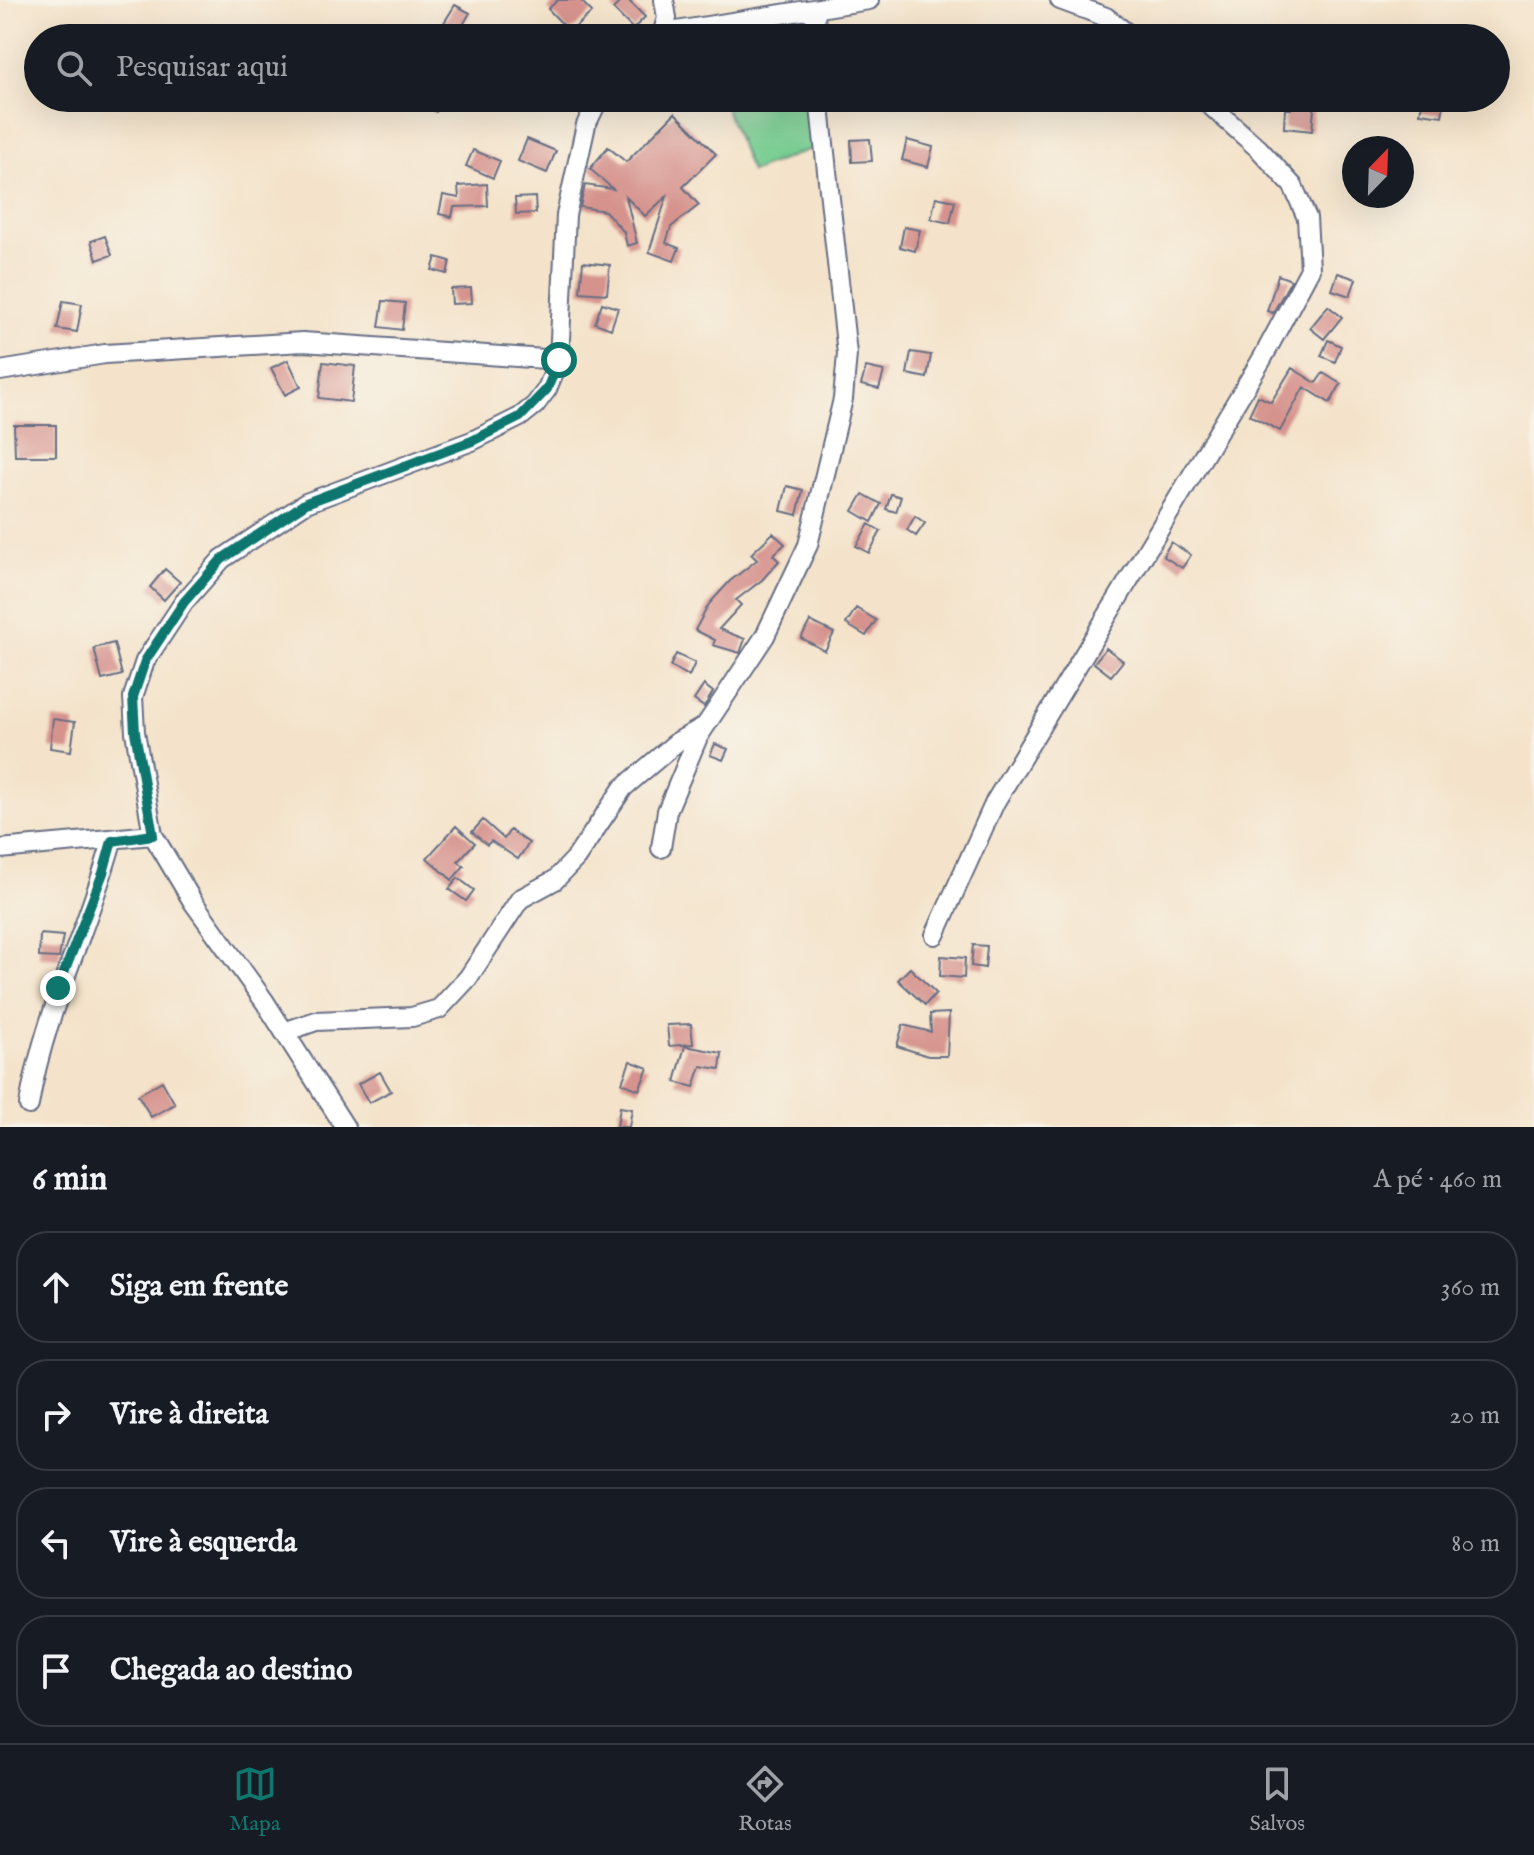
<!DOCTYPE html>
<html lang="pt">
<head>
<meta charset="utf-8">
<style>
  body { margin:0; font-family:"IM FELL English",serif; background:#242831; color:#f1f3f6 }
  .compass { position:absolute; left:1342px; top:136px; width:72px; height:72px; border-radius:50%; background:#171b24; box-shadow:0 8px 32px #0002; rotate:23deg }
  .stop { position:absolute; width:24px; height:24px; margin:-18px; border:6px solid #0f766e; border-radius:50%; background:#fff }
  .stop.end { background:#0f766e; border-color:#fff; box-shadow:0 2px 8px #0008 }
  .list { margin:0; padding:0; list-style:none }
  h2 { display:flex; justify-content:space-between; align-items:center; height:104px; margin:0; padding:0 32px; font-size:34px }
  h2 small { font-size:26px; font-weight:400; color:#9ea1a6 }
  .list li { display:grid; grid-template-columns:52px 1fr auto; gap:24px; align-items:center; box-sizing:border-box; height:112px; margin:0 16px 16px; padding:0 16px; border:2px solid #363941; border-radius:32px }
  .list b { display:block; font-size:30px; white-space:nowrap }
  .list em { font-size:26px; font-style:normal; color:#9ea1a6 }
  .icon { flex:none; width:44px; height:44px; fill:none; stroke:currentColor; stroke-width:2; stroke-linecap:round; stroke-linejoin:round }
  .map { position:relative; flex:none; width:1534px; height:1127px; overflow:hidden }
  .search { position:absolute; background:#171b24; box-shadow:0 8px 32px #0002; left:24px; right:24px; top:24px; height:88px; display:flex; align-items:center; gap:20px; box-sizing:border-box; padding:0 28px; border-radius:44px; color:#9ea1a6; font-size:30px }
  .sheet { height:616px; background:#171b24 }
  nav { display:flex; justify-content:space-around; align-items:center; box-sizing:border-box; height:112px; border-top:2px solid #363941; background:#171b24; font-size:22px; color:#9ea1a6 }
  nav a { display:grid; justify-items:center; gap:4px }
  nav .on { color:#0f766e }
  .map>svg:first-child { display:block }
  .green { fill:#77cc91; stroke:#497e78; stroke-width:2 }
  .building { fill:#d6938d }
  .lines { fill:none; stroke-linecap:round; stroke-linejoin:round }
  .minor-casing { stroke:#676e84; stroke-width:22 }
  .minor { stroke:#fff; stroke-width:18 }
  .route { stroke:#0f766e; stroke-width:10 }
</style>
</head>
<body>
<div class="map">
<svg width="1534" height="1127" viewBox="0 0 1534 1127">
  <rect width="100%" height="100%" fill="#f7f3e8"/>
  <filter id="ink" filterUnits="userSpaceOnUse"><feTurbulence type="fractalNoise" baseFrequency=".0125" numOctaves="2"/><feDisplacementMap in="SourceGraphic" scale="16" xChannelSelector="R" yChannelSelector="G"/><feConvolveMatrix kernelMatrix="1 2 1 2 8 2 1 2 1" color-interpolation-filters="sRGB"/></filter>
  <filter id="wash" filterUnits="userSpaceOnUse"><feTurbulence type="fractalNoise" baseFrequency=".006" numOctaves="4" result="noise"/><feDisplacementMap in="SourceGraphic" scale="32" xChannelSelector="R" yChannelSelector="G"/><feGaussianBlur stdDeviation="1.8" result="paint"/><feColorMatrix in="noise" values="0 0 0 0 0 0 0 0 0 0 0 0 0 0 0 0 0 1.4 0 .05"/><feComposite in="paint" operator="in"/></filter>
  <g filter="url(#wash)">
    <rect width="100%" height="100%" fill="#f4e3ca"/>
    <path class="green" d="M 756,98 L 809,98 L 818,146 L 751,172 L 726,109 Z"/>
    <g id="blocks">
      <path class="building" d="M 558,0 L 580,0 L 592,12 L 570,32 L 548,9 Z
        M 622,0 L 628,0 L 645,17 L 633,29 L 613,9 Z
        M 455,5 L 470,13 L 457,35 L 442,26 Z
        M 758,30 L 777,37 L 777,38 L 742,38 L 744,32 Z
        M 404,98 L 442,98 L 436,112 Z
        M 1291,98 L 1315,98 L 1312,131 L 1284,128 L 1285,109 L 1291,109 Z
        M 1423,98 L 1445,98 L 1442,116 L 1420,113 Z
        M 675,113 L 716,154 L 683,187 L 699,205 L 671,227 L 666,243 L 679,248 L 674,261 L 649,252 L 667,196 L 645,216 L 626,197 L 637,243 L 627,246 L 624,232 L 605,211 L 580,207 L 585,185 L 613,189 L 590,169 L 608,147 L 626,162 Z
        M 527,139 L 556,151 L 547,173 L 518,161 Z
        M 870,139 L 872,161 L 852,162 L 851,140 Z
        M 907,140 L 933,147 L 928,167 L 902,160 Z
        M 473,150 L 500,161 L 493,178 L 466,166 Z
        M 487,184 L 488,206 L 454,207 L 452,217 L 439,214 L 443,195 L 459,198 L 458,186 Z
        M 535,197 L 536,213 L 516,214 L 515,198 Z
        M 936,197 L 955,201 L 950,223 L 931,219 Z
        M 904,227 L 920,230 L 915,251 L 900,247 Z
        M 105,236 L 112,255 L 97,260 L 91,241 Z
        M 436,257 L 450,261 L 447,274 L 432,270 Z
        M 583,262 L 610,265 L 607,294 L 580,292 Z
        M 1338,273 L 1356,279 L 1350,296 L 1332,290 Z
        M 1278,275 L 1291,280 L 1273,313 L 1267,311 Z
        M 471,288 L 472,303 L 452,304 L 451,289 Z
        M 63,301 L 82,304 L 77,332 L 57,329 Z
        M 383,301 L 405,303 L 402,330 L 379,327 Z
        M 602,303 L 618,308 L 611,329 L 595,323 Z
        M 1328,306 L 1342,317 L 1324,339 L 1310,328 Z
        M 1328,340 L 1341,346 L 1335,362 L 1321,356 Z
        M 911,352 L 931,355 L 927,378 L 907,374 Z
        M 288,360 L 301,387 L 285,395 L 271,368 Z
        M 323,362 L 355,366 L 351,402 L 319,398 Z
        M 866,367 L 884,371 L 879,389 L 861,385 Z
        M 1292,368 L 1316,383 L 1323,373 L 1341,384 L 1330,403 L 1304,387 L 1280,431 L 1249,415 L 1258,396 L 1271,402 Z
        M 14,425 L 56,425 L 56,456 L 15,456 Z
        M 787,486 L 803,490 L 797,515 L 781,511 Z
        M 863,494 L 881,504 L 872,522 L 853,511 Z
        M 891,494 L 901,497 L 896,512 L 886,509 Z
        M 915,516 L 925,523 L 916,536 L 907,530 Z
        M 869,524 L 881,531 L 869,553 L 856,546 Z
        M 773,533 L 785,544 L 773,555 L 779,561 L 762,580 L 736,600 L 741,605 L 719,629 L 745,639 L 740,653 L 713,645 L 715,640 L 695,630 L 709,604 L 730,581 L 757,560 L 751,554 Z
        M 1171,542 L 1191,555 L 1182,568 L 1163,556 Z
        M 165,569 L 180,582 L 164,600 L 150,587 Z
        M 856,608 L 876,620 L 866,636 L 846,624 Z
        M 810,621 L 834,633 L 825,651 L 801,638 Z
        M 114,643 L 122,675 L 102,680 L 94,648 Z
        M 1106,648 L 1123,661 L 1111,676 L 1094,663 Z
        M 676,654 L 695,663 L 689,676 L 670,666 Z
        M 704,685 L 713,692 L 704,707 L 694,700 Z
        M 53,719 L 75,722 L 71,751 L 50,748 Z
        M 715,744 L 728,749 L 723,760 L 710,755 Z
        M 483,820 L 504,839 L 510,830 L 529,843 L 518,859 L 491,841 L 487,845 L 472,832 Z
        M 456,826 L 475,843 L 458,861 L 464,866 L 452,880 L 427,858 Z
        M 458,878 L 474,890 L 466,901 L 449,889 Z
        M 40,934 L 63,936 L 59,958 L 39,957 Z
        M 973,945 L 987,946 L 985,968 L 971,966 Z
        M 941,956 L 965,958 L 964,978 L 940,976 Z
        M 910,968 L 936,993 L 925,1005 L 898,980 Z
        M 949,1013 L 947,1056 L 928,1056 L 897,1046 L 903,1025 L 931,1032 L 930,1014 Z
        M 691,1024 L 693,1044 L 669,1046 L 667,1025 Z
        M 685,1046 L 722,1053 L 720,1069 L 701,1066 L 694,1087 L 675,1082 Z
        M 630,1061 L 648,1068 L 639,1090 L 622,1083 Z
        M 380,1072 L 391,1091 L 369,1103 L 358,1084 Z
        M 162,1081 L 175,1104 L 151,1117 L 138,1095 Z
        M 620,1107 L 632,1109 L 629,1127 L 617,1127 Z"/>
    </g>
  </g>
  <g filter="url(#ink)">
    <use href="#blocks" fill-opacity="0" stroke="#676e84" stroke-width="2"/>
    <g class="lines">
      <defs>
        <path id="minor" d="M 1060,0 L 1106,17 L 1133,38
          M 815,9 L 816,38
          M 664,33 L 869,0
          M 661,38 L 667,18 L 664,0
          M 0,371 L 105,354 L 303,342 L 559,360
          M 661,848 L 667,811 L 698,737 L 765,636 L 808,545 L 843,399 L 847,354 L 819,98
          M 0,849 L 153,835
          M 935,935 L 995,802 L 1262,359 L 1310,269 L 1307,218 L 1293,186 L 1259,149 L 1202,98
          M 284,1032 L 316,1021 L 412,1017 L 439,1009 L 468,978 L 520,899 L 555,880 L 576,858 L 623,788 L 677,742 L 705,726
          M 29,1105 C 44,1012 88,930 112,841
          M 345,1127 L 265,1002 L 193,902 L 153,835 L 135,732 L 133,697 L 145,661 L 184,602 L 222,559 L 306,503 L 472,441 L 520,417 L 535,405 L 547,389 L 559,360 L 566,215 L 586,125 L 599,98"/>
      </defs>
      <use href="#minor" class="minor-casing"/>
      <use href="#minor" class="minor"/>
    </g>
  </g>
  <g class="lines" filter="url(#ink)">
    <path class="route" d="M 58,988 L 103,873 L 112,841 L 153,835 L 135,732 L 133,697 L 145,661 L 184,602 L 222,559 L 306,503 L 472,441 L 520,417 L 547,389 L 559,360"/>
  </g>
</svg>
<svg class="compass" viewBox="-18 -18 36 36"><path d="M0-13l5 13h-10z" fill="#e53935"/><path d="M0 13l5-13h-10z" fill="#9ea1a6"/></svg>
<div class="stop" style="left:559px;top:360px"></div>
<div class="stop end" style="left:58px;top:988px"></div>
<div class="search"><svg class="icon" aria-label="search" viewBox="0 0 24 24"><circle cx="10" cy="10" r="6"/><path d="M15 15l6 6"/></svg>Pesquisar aqui</div>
</div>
<section class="sheet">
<h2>6 min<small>A pé · 460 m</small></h2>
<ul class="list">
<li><svg class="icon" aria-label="ahead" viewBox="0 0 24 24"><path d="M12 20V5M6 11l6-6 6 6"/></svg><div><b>Siga em frente</b></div><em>360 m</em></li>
<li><svg class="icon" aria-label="right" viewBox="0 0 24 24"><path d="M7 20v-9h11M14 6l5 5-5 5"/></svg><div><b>Vire à direita</b></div><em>20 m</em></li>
<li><svg class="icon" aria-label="left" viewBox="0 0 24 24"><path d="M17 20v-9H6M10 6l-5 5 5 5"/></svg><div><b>Vire à esquerda</b></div><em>80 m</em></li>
<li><svg class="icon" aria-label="arrive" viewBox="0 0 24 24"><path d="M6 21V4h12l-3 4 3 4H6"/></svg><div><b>Chegada ao destino</b></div></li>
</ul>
</section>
<nav>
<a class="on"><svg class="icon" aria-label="map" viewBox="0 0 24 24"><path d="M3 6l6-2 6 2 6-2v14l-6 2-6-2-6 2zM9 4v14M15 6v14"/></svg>Mapa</a>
<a><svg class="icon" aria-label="directions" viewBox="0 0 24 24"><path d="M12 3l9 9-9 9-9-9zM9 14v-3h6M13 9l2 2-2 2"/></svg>Rotas</a>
<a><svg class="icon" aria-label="saved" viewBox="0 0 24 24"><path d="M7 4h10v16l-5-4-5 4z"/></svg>Salvos</a>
</nav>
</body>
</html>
